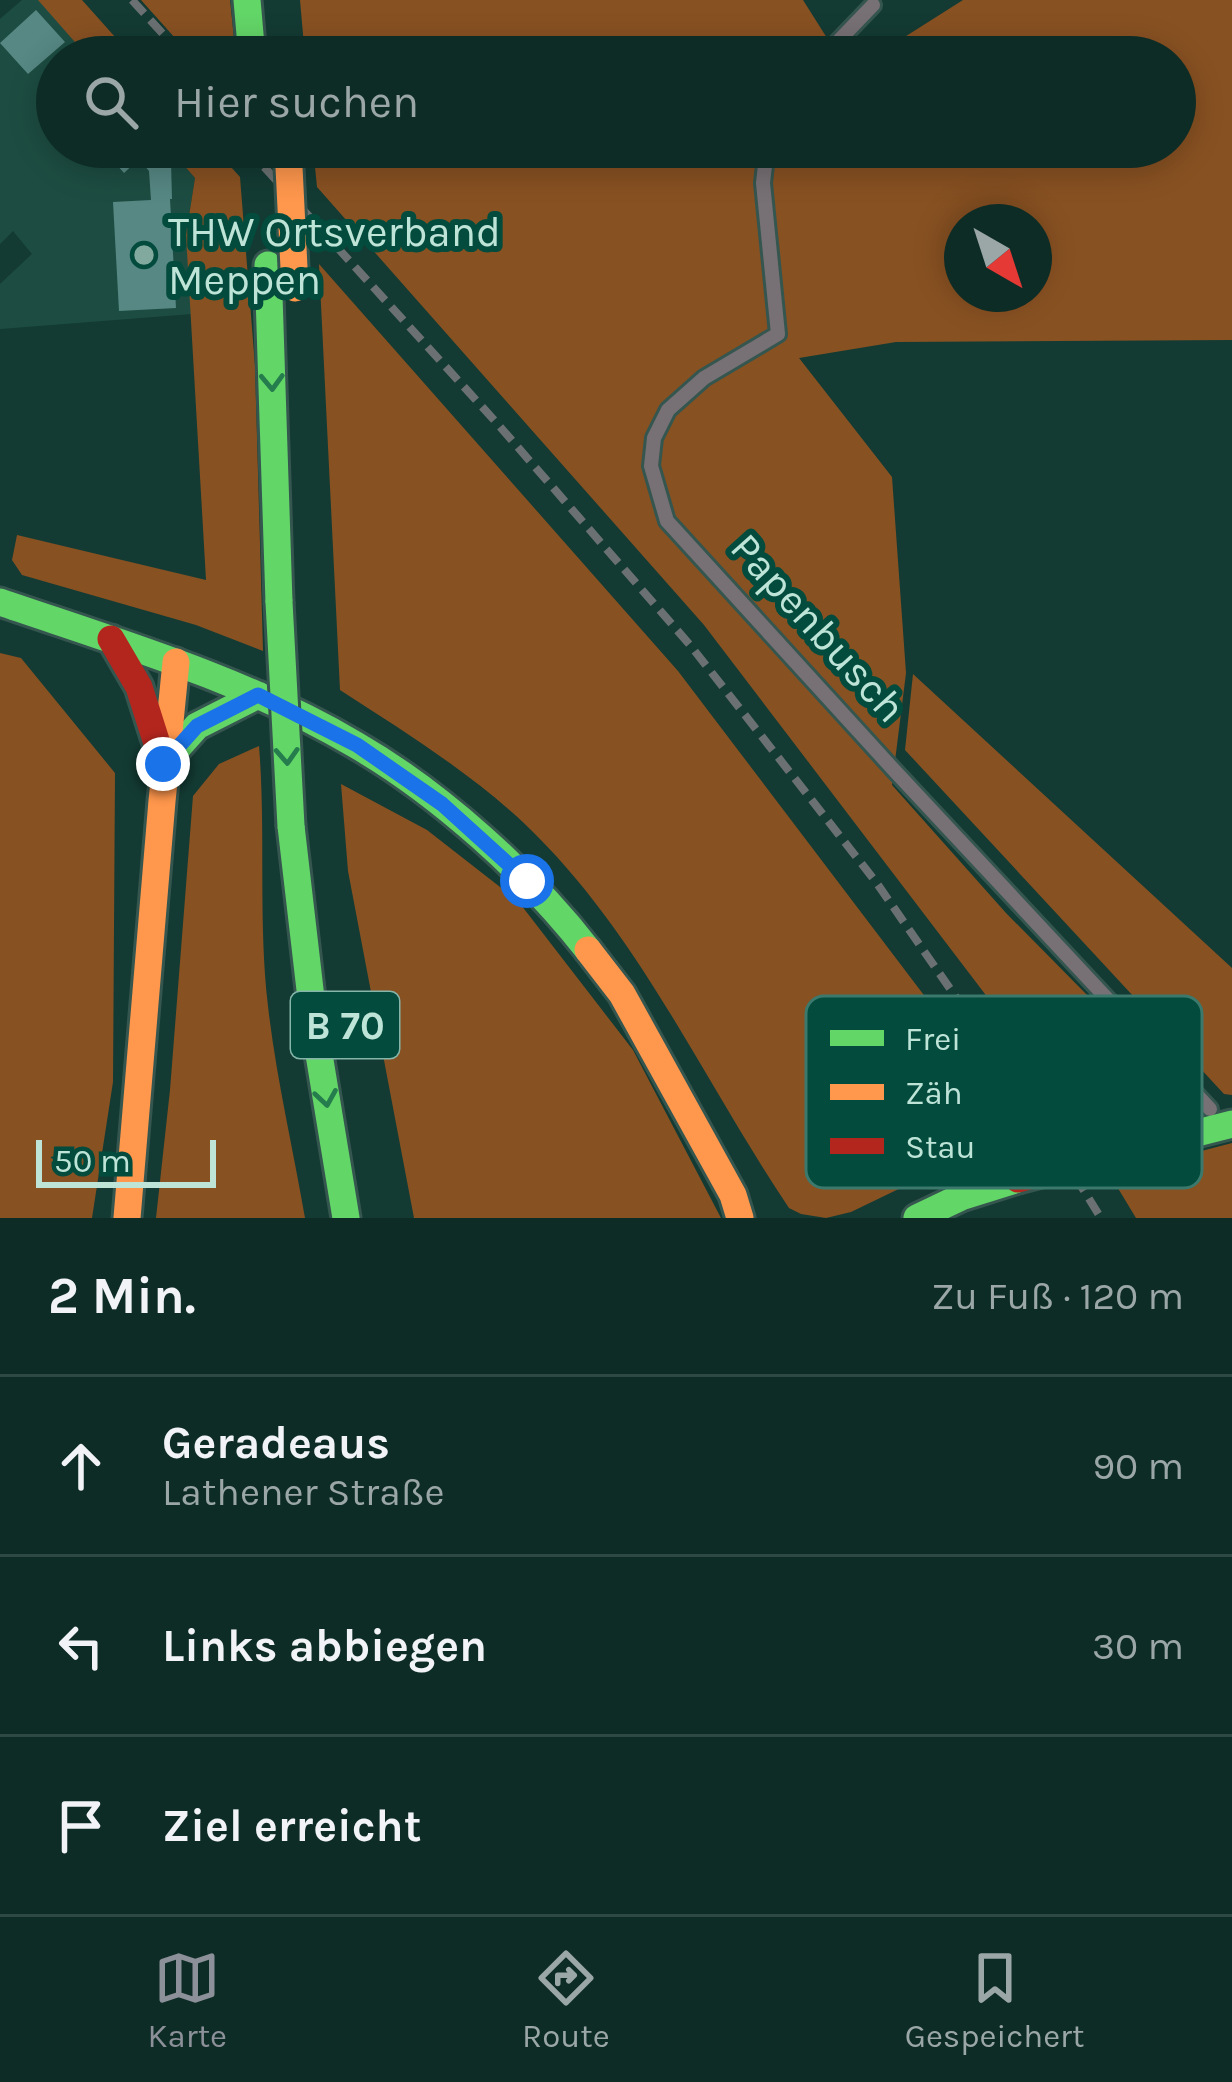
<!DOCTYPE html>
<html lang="de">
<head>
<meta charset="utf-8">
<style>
  body { margin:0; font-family:Karla,sans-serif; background:#17342e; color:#f1f3f6 }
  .compass { position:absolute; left:944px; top:204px; width:108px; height:108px; border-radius:50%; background:#0e2c26; box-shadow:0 6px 30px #0003; rotate:141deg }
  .scale { position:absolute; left:36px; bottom:30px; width:180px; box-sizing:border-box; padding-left:12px; border:6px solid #bee4d8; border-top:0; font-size:33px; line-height:42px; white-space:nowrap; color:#bee4d8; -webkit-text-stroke:9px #034b3d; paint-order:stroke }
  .stop { position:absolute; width:36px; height:36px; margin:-27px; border:9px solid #1a73e8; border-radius:50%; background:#fff }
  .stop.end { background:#1a73e8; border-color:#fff; box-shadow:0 3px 12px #0008 }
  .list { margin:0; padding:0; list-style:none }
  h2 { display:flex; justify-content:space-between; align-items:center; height:156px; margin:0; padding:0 48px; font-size:51px }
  h2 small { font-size:39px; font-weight:400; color:#9ba7a7 }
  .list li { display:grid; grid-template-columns:78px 1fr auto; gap:36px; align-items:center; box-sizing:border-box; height:180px; padding:0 48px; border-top:3px solid #2e4843 }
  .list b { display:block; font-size:45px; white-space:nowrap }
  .list p { margin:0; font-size:39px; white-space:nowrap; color:#9ba7a7 }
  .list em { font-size:39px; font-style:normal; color:#9ba7a7 }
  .icon { flex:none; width:66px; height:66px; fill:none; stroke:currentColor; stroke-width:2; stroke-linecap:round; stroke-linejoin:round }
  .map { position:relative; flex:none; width:1232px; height:1218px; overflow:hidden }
  .search { position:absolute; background:#0e2c26; box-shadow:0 6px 30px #0003; left:36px; right:36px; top:36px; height:132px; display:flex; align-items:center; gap:30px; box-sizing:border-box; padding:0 42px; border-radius:66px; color:#9ba7a7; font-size:45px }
  .sheet { height:696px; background:#0e2c26 }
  nav { display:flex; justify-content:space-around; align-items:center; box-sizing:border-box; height:168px; border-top:3px solid #2e4843; background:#0e2c26; font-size:33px; color:#9ba7a7 }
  nav a { display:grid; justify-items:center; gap:6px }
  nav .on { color:#8c9099 }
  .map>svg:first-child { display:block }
  .built { fill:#1d4d42 }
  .green { fill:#885122; fill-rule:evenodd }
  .building { fill:#578884 }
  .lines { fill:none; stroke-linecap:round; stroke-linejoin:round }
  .lane-casing { stroke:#35564f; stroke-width:20 }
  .fast-casing { stroke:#35564f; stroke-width:33 }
  .slow-casing { stroke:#35564f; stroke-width:33 }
  .jam-casing { stroke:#35564f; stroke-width:33 }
  .lane { stroke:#777075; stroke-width:14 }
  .fast { stroke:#63d668; stroke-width:27 }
  .slow { stroke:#ff974d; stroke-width:27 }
  .jam { stroke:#b3261e; stroke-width:27 }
  .rail { stroke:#6b7172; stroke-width:8; stroke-dasharray:18 9; stroke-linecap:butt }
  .fast-bridge-casing { stroke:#35564f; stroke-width:33; stroke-linecap:butt }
  .slow-bridge-casing { stroke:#35564f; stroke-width:33; stroke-linecap:butt }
  .jam-bridge-casing { stroke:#35564f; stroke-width:33; stroke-linecap:butt }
  .fast-bridge { stroke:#63d668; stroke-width:27 }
  .slow-bridge { stroke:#ff974d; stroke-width:27 }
  .jam-bridge { stroke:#b3261e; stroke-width:27 }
  .oneway { stroke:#257c4c }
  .route { stroke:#1a73e8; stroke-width:15 }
  .poi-dot { fill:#82a99e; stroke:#034b3d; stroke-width:4.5 }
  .labels { text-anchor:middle; stroke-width:12; stroke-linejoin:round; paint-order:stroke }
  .shield { fill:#034b3d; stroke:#86b6aa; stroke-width:3 }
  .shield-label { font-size:39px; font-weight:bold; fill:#bee4d8 }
  .poi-label { font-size:42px; fill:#bee4d8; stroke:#034b3d; text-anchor:start }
  .street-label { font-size:42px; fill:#bee4d8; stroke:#034b3d }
  .key { fill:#034b3d; stroke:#3b796c; stroke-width:3 }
  .key-label { font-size:33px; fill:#bee4d8 }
</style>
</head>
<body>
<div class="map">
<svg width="1232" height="1218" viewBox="0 0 1232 1218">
  <rect width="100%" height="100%" fill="#133b33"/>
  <path class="built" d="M 22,0 L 40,0 L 89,57 L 57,57 L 57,147 L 168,147 L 195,178 L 186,235 L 192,314 L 0,329 L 0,284 L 32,254 L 13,231 L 0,244 L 0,19 Z"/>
  <path class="green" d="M 38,0 L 82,0 L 133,57 L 88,57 Z
    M 141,0 L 230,0 L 236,57 L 192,57 Z
    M 300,0 L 803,0 L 839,57 L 305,57 Z
    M 963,0 L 1232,0 L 1232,340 L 896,342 L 799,358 L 892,477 L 906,673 L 892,785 L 1006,913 L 1170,1079 L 1168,1112 L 1080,1135 L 1052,1082 L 704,625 L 317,187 L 313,147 L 1175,147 L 1175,57 L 873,57 ZM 962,222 L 1034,222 L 1034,294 L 962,294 Z
    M 168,147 L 213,147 L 240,177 L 255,366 L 263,651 L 196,625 L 22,575 L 12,560 L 17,535 L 206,580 L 186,235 L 195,178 Z
    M 319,264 L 678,671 L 1005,1102 L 1029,1141 L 909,1184 L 851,1212 L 826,1218 L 801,1214 L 789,1208 C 706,1085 644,944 538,837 C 481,779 408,734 340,690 Z
    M 0,653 L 21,658 L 115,773 L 113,1082 L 92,1218 L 0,1218 Z
    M 913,674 L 1232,968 L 1232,1095 L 1224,1094 L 905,750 Z
    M 259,746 C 266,832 258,920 268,1006 C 276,1077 293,1148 305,1218 L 156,1218 L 170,1090 L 193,796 L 219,764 Z
    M 341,784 L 427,830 L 518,901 L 633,1050 L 721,1218 L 414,1218 L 348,871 Z
    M 1232,1143 L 1232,1218 L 1136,1218 L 1110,1175 Z"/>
  <path class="building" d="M 36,10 L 65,42 L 28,74 L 0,43 Z
    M 101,147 L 158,147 L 171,162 L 172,199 L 170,199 L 176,308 L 119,311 L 113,202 L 151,200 L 149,171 L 139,159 L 124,173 Z"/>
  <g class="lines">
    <defs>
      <path id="lane" d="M 823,57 L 873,5
        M 767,147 L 763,183 L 778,334 L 704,378 L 668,410 L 654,438 L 651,466 L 667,521 L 893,769 L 1210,1109"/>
      <path id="fast" d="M 247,0 L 252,57
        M 268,265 L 279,602
        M 0,602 C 120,643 246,680 356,745 C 439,793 529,874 588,950
        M 163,764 L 197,726 L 258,695
        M 291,826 L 314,1024 L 346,1218
        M 1134,1149 L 1232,1124
        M 917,1218 L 961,1197 L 1018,1179"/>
      <path id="slow" d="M 588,950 L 622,994 L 733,1195 L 740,1218
        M 127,1218 L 162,801 L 176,662"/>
      <path id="jam" d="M 111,639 L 139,687 L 160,753"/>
    </defs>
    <use href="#lane" class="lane-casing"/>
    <use href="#fast" class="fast-casing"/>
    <use href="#slow" class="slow-casing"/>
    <use href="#jam" class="jam-casing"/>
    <use href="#lane" class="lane"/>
    <use href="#fast" class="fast"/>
    <use href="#slow" class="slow"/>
    <use href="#jam" class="jam"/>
    <path class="rail" d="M 132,0 L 184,57
      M 246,147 L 495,421 L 690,645 L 876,882 L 1028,1101 L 1101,1218"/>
    <defs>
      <path id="fast-bridge" d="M 279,602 L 291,826"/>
      <path id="slow-bridge" d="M 288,147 L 295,288"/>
      <path id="jam-bridge" d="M 1018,1179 L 1134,1149"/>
    </defs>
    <use href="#fast-bridge" class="fast-bridge-casing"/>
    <use href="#slow-bridge" class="slow-bridge-casing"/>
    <use href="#jam-bridge" class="jam-bridge-casing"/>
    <use href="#fast-bridge" class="fast-bridge"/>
    <use href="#slow-bridge" class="slow-bridge"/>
    <use href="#jam-bridge" class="jam-bridge"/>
  </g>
  <defs><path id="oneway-chevron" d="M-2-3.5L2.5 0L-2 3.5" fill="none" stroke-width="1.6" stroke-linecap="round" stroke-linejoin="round" transform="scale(3)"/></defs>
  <g class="oneway">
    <use href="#oneway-chevron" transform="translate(272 382) rotate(88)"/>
    <use href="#oneway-chevron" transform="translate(287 756) rotate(87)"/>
    <use href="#oneway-chevron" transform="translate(326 1098) rotate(81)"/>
  </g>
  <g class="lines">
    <path class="route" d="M 163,764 L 197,726 L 258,695 L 357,745 L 442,804 L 527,881"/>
  </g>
  <circle class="poi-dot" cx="144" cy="255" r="12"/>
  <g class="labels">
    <rect class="shield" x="291" y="992" width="108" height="66" rx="9"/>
    <g class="shield-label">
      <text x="345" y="1039">B 70</text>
    </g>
    <g class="poi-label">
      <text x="168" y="246">THW Ortsverband<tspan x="168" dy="48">Meppen</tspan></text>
    </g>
    <g class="street-label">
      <text transform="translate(819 627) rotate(48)" y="15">Papenbusch</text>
    </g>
  </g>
  <rect x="806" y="996" width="396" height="192" rx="18" class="key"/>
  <rect x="830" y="1030" width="54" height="16" fill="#63d668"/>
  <rect x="830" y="1084" width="54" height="16" fill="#ff974d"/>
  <rect x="830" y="1138" width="54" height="16" fill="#b3261e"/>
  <g class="key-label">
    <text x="905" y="1050">Frei</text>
    <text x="905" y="1104">Zäh</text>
    <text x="905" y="1158">Stau</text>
  </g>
</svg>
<svg class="compass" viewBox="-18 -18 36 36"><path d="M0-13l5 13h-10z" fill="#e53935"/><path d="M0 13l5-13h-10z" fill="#9ba7a7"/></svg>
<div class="scale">50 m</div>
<div class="stop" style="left:527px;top:881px"></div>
<div class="stop end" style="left:163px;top:764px"></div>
<div class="search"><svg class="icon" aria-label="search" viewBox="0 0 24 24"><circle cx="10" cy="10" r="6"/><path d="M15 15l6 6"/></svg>Hier suchen</div>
</div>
<section class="sheet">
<h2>2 Min.<small>Zu Fuß · 120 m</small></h2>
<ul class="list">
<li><svg class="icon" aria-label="ahead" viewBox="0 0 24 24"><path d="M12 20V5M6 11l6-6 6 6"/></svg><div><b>Geradeaus</b><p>Lathener Straße</p></div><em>90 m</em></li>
<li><svg class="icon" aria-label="left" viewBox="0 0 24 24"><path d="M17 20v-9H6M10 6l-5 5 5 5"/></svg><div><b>Links abbiegen</b></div><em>30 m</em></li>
<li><svg class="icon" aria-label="arrive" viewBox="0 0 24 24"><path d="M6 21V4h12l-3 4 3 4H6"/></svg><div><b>Ziel erreicht</b></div></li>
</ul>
</section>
<nav>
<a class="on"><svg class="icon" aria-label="map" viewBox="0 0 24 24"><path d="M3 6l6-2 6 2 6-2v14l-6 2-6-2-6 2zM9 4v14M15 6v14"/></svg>Karte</a>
<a><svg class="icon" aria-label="directions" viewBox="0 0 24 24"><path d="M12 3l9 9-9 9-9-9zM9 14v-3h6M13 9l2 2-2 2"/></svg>Route</a>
<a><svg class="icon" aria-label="saved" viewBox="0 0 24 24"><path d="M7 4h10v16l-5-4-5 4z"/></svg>Gespeichert</a>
</nav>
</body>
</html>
